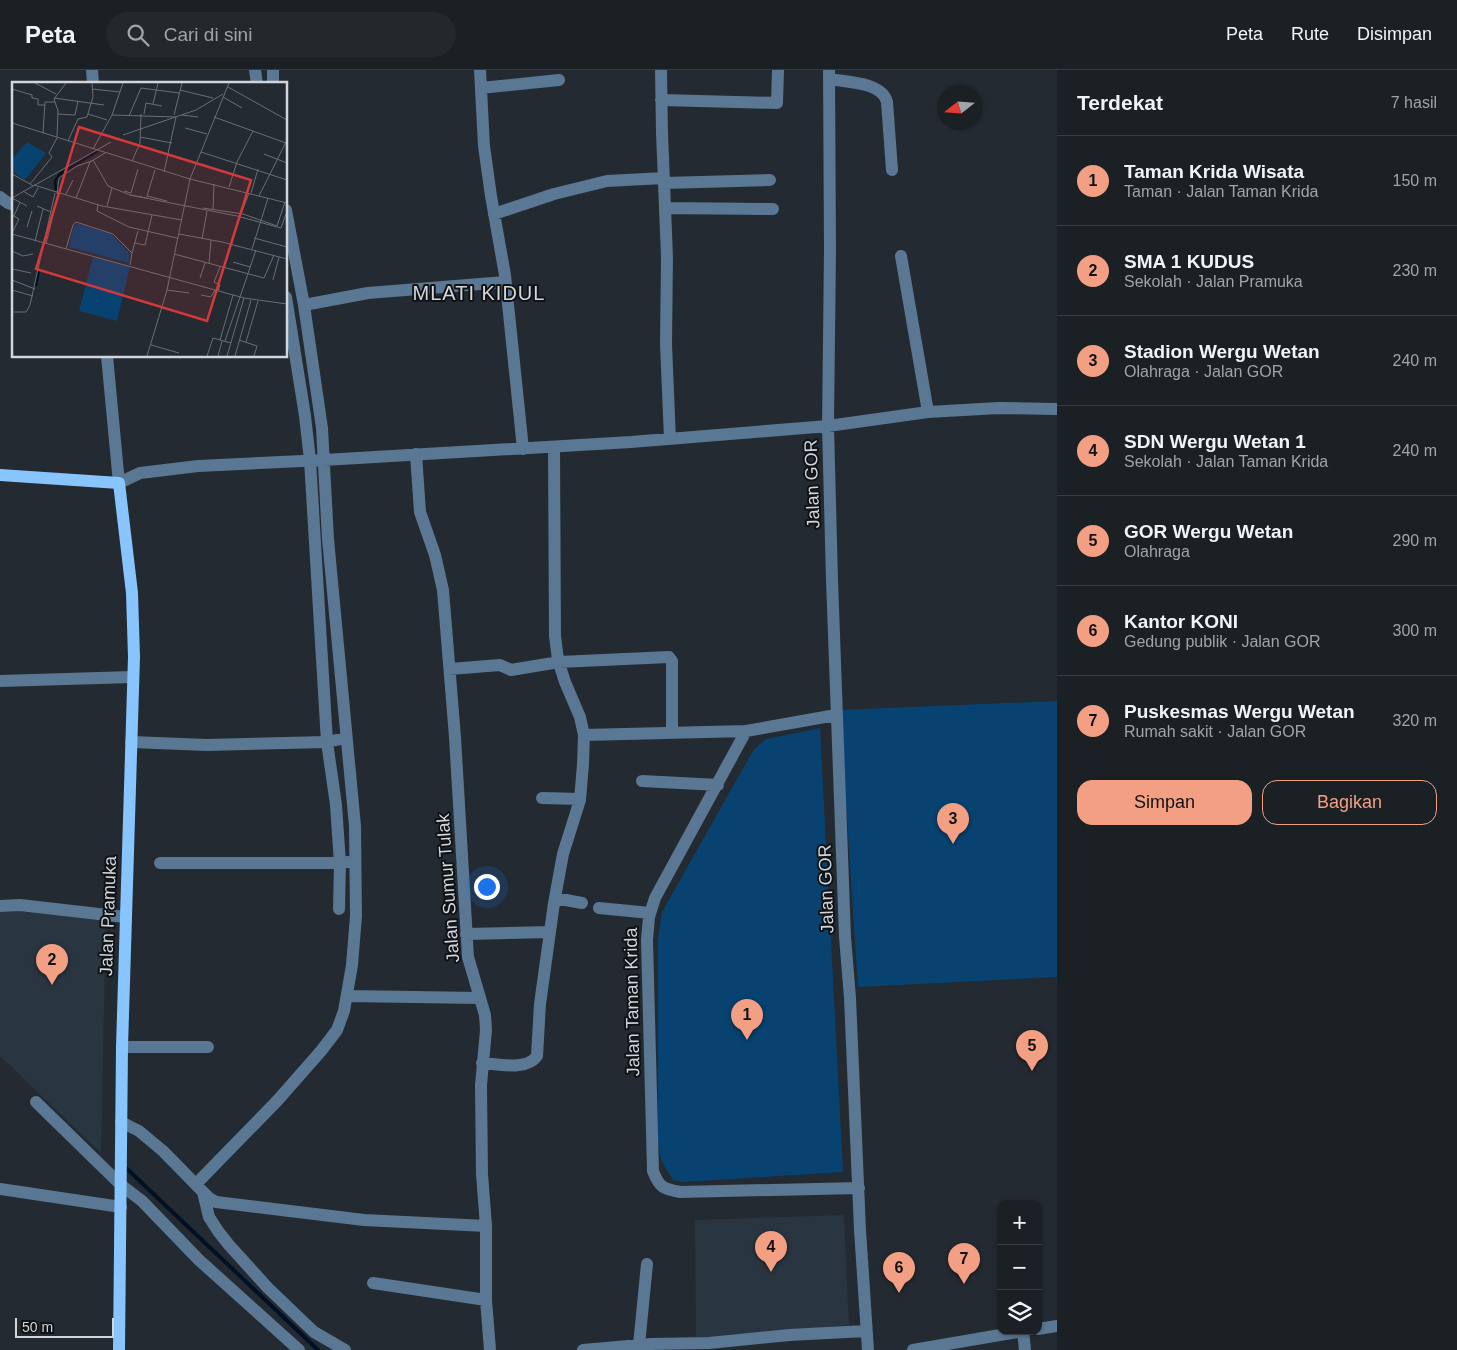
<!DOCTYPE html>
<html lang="id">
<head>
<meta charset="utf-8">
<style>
  body { margin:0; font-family:Helvetica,sans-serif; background:#24282d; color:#f1f3f6 }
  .controls { position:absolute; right:15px; bottom:15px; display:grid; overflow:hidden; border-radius:10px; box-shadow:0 1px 4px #0004 }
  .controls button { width:45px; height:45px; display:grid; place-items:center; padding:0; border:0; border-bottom:1px solid #393e42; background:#1b2025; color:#f1f3f6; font:25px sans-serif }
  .compass { position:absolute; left:937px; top:15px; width:45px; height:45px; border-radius:50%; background:#1b2025; box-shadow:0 1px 4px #0004; rotate:253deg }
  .scale { position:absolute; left:15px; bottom:12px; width:99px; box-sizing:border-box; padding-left:5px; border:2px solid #d2d6db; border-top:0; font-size:14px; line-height:18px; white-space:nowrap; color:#d2d6db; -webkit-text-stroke:4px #0f1316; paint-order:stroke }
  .you { position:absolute; left:486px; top:816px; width:18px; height:18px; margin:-12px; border:4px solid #fff; border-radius:50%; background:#1a73e8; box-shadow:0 0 0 8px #1a73e833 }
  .badge { display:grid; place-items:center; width:32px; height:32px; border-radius:50%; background:#f39f84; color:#111; font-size:16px; font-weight:700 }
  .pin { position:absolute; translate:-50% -41px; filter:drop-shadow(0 1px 2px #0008) }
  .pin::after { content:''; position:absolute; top:26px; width:18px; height:15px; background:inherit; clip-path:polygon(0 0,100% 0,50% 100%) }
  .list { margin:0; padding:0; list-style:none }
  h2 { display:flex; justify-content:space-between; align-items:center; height:65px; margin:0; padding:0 20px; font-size:21px }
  h2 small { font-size:16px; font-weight:400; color:#a0a3a7 }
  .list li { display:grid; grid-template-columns:32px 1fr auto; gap:15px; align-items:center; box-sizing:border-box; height:90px; padding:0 20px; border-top:1px solid #393e42 }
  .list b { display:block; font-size:19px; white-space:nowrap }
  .list p { margin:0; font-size:16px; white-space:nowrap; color:#a0a3a7 }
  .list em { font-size:16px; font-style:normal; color:#a0a3a7 }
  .actions { display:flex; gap:10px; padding:15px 20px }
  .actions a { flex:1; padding:11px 0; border:1px solid #f39f84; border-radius:15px; text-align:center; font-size:18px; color:#f39f84 }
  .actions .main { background:#f39f84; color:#111 }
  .icon { flex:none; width:28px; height:28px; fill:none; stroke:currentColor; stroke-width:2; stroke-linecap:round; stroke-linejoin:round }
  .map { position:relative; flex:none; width:1057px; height:1280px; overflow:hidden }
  header { display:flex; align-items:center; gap:30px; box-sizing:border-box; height:70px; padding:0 25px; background:#1b2025; border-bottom:1px solid #393e42 }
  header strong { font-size:24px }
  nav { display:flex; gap:28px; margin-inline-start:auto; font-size:18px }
  .search { width:350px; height:45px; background:#24282d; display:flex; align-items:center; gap:12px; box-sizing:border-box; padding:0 18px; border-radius:28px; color:#a0a3a7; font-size:19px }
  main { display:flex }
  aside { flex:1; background:#1b2025 }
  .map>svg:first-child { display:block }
  .built { fill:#293540 }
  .green { fill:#074270 }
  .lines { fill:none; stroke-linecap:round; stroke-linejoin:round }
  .stream { stroke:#001124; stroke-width:4 }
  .minor { stroke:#5a7793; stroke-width:12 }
  .major { stroke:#88c4fe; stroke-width:12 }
  .labels { text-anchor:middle; stroke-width:4; stroke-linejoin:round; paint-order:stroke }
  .street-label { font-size:18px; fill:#d2d6db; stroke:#0f1316 }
  .quarter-label { font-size:20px; letter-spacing:1px; fill:#d2d6db; stroke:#0f1316 }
  .inset-river { fill:none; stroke:#001124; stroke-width:2.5 }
  .inset-road { fill:none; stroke:#6a6f75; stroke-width:1 }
  .view { fill:#d6393a; fill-opacity:0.15; stroke:#d6393a; stroke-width:2.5 }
  .inset-edge { fill:none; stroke:#d2d6db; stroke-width:2.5 }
</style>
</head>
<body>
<header>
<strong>Peta</strong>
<div class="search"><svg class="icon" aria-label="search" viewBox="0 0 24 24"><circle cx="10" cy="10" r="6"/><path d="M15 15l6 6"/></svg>Cari di sini</div>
<nav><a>Peta</a><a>Rute</a><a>Disimpan</a></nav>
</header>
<main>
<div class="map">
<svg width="1057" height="1280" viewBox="0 0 1057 1280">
  <rect width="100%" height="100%" fill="#242a31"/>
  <path class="built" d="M 0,837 L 106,845 L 101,1083 L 0,986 Z
    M 844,1145 L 849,1255 L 696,1272 L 695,1150 Z"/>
  <path class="green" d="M 1057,631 L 1057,907 L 858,917 L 840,640 Z
    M 820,658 L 843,1102 L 683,1112 L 673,1110 L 661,1090 L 658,1072 L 658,868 L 662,842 L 754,679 L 766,669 Z"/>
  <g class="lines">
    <path class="stream" d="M 125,1097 L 318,1280"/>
    <path class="minor" d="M 92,0 L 93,14
      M 255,0 L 257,14
      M 273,0 L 273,14
      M 480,0 L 484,76 L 491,126 L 505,205 L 523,379
      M 661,0 L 662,63 L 667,187 L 666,274 L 670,369
      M 829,0 L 830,180 L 828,356 L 832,510 L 845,867 L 850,928 L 860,1160 L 868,1280
      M 829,9 C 847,12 882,12 887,32 L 892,100
      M 481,18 L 559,10
      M 661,30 L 777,33 L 778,0
      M 664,113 L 770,110
      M 0,127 L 8,133 L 14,135
      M 665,138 L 773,139
      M 494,144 L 554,124 L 607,111 L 664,108
      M 901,186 L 928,342
      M 304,235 L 368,223 L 505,212
      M 107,286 L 119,413 L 140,403 L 198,396 L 324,390 L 631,372 L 828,356 L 928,342 L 999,338 L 1057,339
      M 416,384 L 420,442 L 435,485 L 443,520 L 455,667 L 468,887 L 485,945 L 486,960 L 481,1015 L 482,1104 L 486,1156 L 486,1230 L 490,1280
      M 450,599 L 500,595 L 511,600 L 559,592 L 669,587 L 672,591 L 672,662
      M 0,611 L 132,607
      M 836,645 L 746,661 L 655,828 L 649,847 L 647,870 L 653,1101 C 659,1117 663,1119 680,1122 L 859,1118
      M 584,665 L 746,661
      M 346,668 L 327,672 L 336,735 L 340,793 L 348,792
      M 131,672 L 207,675 L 327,672 L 310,390 L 305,346 L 286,227
      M 642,711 L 718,715
      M 542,728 L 580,729
      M 160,793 L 340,793 L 339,839
      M 555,828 L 582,833
      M 0,836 L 20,835 L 125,847
      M 599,838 L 650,843
      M 466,864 L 550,862
      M 347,926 L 480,928
      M 122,977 L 208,977
      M 482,993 C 498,994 527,1001 537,986 L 540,934 L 554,833 L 563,784 L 580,730 L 583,694 L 584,665 L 580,647 L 565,612 L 558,590 L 555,566 L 554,377
      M 36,1032 L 121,1115 L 142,1131 L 199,1190 L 299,1280
      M 121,1052 L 139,1061 L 163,1081 L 209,1128 L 216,1132 L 364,1150 L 486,1156
      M 196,1114 L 277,1031 L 321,981 L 337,960 L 344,941 L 352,895 L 356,846 L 355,756 L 328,469 L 322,358 L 304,235 L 286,140
      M 0,1119 L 121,1137
      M 203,1122 L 209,1147 L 218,1161 L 229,1175 L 268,1218 L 314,1262 L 345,1280
      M 373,1213 L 486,1230
      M 1038,1259 L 1057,1256
      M 1023,1261 L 1025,1280
      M 639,1275 L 647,1194
      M 583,1280 L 651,1274 L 709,1273 L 789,1265 L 866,1261
      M 913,1280 L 1023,1261"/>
    <path class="major" d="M 0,405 L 119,413
      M 119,413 L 132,523 L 134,587 L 122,977 L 119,1280"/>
  </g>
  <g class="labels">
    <g class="street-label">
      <text transform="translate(812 414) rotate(-92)" y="6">Jalan GOR</text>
      <text transform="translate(448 818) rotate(-94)" y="6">Jalan Sumur Tulak</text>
      <text transform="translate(826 819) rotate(-92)" y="6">Jalan GOR</text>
      <text transform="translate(108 846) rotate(-88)" y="6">Jalan Pramuka</text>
      <text transform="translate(632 932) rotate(-91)" y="6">Jalan Taman Krida</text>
    </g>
    <g class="quarter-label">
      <text x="479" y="230">MLATI KIDUL</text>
    </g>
  </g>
  <g transform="translate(12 12)">
    <rect width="275" height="275" fill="#242a31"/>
    <path d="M 15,60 L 34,71 L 13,98 L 0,89 L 0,77 ZM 66,142 L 99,152 L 117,171 L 117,181 L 57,165 L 62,144 ZM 81,175 L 118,184 L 105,239 L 67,229 Z" fill="#074270"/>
    <path class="inset-river" d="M 44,109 L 43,99 L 48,92 L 86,69M 24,204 L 27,188"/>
    <path class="inset-road" d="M 23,1 L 44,12M 216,5 L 275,38M 0,7 L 20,13 L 20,16 L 26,17 L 26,23 L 33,23M 80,7 L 108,10M 168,8 L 201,16M 211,15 L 230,26M 42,16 L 92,23M 141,22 L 146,1M 46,32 L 63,33 L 66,19M 76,32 L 95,38M 132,32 L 134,21 L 150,24M 100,33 L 164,35 L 152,90M 162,33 L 170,1M 170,33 L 186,35M 117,34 L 129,6 L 167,11M 202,35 L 274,61M 0,41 L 178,97M 173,46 L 195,52M 31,51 L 33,20 L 43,20M 111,53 L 184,28 L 211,12M 45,55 L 46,29 L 42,17 L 54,1M 128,55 L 160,61M 56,59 L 66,37 L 75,35 L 81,15 L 80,1M 81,67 L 100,33 L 111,1M 189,70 L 275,98M 252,72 L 275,81M 81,78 L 96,104 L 118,113 L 225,134 L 269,146 L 274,132M 120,79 L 128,61 L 129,32M 225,80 L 241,49M 143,88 L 135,114 L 155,119M 0,92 L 18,102M 178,97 L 217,1M 22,103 L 90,124 L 170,138M 21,104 L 18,102 L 40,75 L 37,71 L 45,56M 217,105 L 225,80M 11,109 L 21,115 L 26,106M 112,109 L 119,111 L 126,87M 239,111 L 246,87M 45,112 L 47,96 L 65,84 L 80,79M 54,112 L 61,98M 118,113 L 135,116M 247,114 L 275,58M 0,116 L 99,60M 0,116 L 15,124M 64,116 L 78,80 L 93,71M 86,122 L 85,129 L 117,145 L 165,156M 25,124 L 39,130M 95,124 L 100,106M 191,126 L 231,132 L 265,144 L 273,120M 201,128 L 202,102M 229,132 L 237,111M 0,133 L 7,137 L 0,151M 2,134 L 8,120M 15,145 L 20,129M 0,152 L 232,216 L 275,222M 167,152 L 210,160 L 275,177M 242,156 L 275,165M 190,157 L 195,129M 23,159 L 31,127M 122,161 L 133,163 L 140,133M 34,162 L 43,125M 54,167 L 61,143 L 64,140 L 101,152 L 120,171 L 118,183M 240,167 L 256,116M 0,169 L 11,174 L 21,172M 120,171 L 126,149M 162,172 L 252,196 L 262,173M 221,180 L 238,185M 197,182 L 199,158M 0,187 L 19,191M 188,196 L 193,181M 0,198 L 23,207M 261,198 L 267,175M 0,208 L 21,214M 155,208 L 177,211M 206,209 L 208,203 L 202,200 L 208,185M 189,213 L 199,215 L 203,208M 2,230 L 14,230 L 18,223 L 43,111M 208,258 L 221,213M 227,258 L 245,264 L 242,274M 213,259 L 244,168M 234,260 L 246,219M 139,263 L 167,271M 135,274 L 155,208 L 178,97 L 275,121M 195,274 L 201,256 L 219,261M 206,274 L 210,259M 215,274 L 232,216M 223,274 L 239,218"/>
    <path class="view" d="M 67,45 L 239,98 L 195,239 L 24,187 Z"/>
    <rect width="275" height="275" class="inset-edge"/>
  </g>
</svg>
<div class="controls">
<button>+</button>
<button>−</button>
<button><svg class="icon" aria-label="layers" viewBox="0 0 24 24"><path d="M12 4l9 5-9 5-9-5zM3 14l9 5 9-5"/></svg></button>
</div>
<svg class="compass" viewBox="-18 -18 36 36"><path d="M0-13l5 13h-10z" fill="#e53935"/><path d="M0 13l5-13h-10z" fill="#a0a3a7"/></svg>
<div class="scale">50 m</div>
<div class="you"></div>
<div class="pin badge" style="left:747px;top:970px">1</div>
<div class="pin badge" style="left:52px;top:915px">2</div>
<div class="pin badge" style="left:953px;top:774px">3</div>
<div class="pin badge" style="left:771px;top:1202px">4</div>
<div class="pin badge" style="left:1032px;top:1001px">5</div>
<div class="pin badge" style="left:899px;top:1223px">6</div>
<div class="pin badge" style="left:964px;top:1214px">7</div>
</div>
<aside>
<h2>Terdekat<small>7 hasil</small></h2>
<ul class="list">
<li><span class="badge">1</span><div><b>Taman Krida Wisata</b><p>Taman · Jalan Taman Krida</p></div><em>150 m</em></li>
<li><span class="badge">2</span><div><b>SMA 1 KUDUS</b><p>Sekolah · Jalan Pramuka</p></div><em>230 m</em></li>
<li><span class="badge">3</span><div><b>Stadion Wergu Wetan</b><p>Olahraga · Jalan GOR</p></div><em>240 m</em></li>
<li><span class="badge">4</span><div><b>SDN Wergu Wetan 1</b><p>Sekolah · Jalan Taman Krida</p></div><em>240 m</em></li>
<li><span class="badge">5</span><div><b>GOR Wergu Wetan</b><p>Olahraga</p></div><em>290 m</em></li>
<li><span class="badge">6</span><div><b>Kantor KONI</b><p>Gedung publik · Jalan GOR</p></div><em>300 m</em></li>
<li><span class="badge">7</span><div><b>Puskesmas Wergu Wetan</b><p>Rumah sakit · Jalan GOR</p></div><em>320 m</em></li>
</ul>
<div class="actions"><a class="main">Simpan</a><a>Bagikan</a></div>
</aside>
</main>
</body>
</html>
